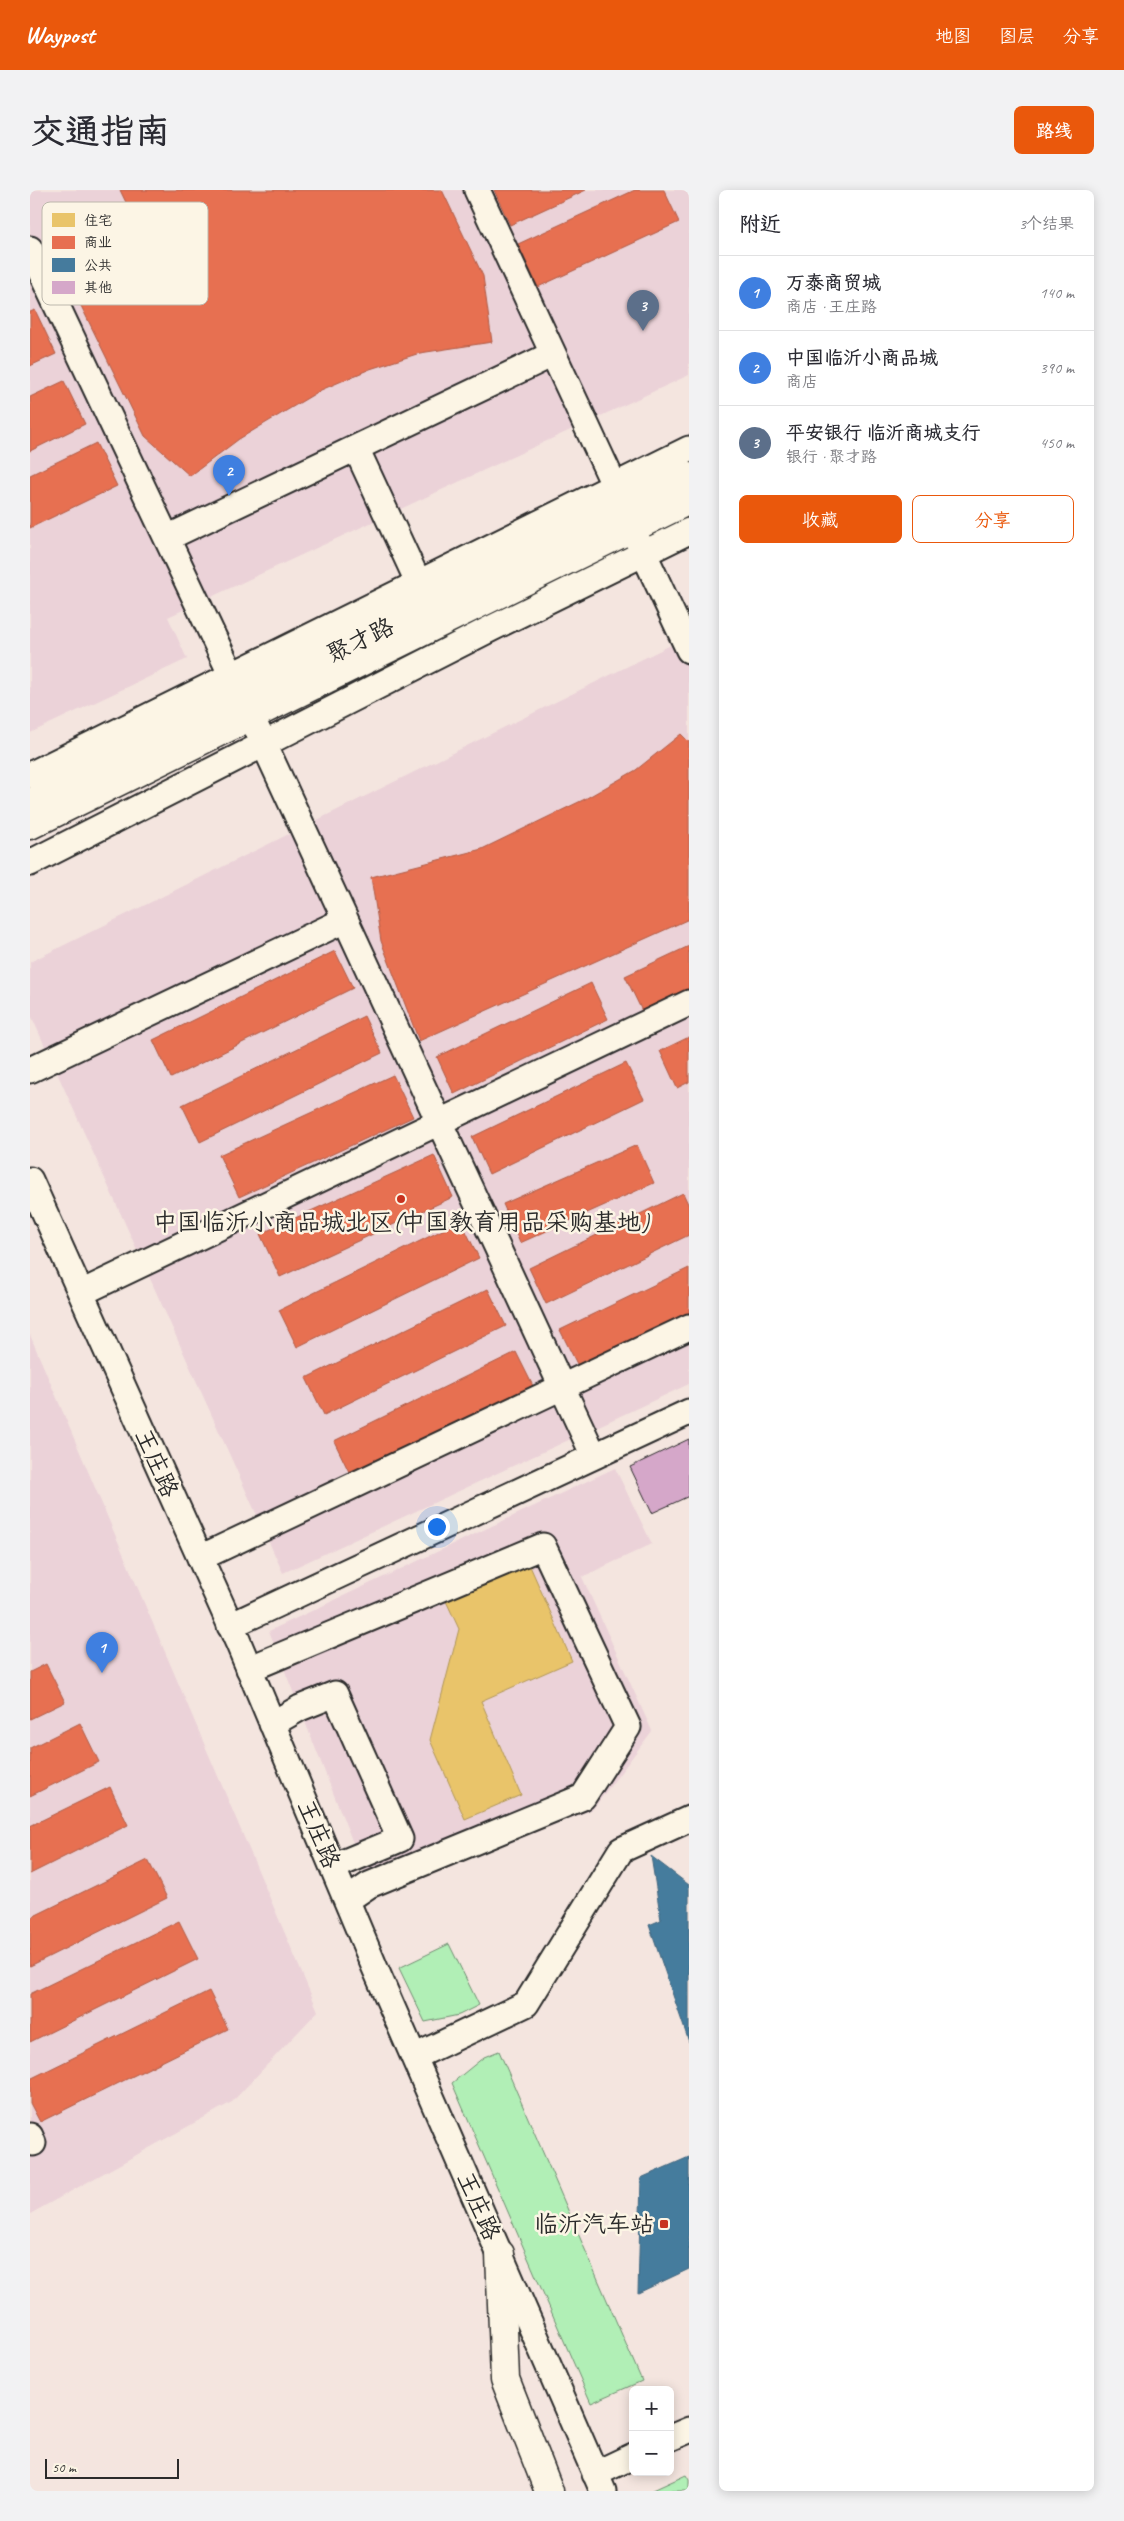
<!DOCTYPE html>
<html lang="zh">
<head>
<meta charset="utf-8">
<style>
  body { margin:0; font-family:Caveat,"LXGW WenKai TC",sans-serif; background:#f2f2f3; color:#2b2b33 }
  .controls { position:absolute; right:15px; bottom:15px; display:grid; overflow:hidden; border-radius:8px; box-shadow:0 2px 12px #0003 }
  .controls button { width:45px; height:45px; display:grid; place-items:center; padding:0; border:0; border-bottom:1px solid #e1e1e2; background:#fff; color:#2b2b33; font:25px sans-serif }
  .scale { position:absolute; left:15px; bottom:12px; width:134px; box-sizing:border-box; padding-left:5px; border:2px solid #2b2b2b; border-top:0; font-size:14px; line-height:18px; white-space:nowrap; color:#2b2b2b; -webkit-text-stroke:4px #fcf5e5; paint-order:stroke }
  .you { position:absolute; left:406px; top:1336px; width:18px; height:18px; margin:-12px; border:4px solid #fff; border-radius:50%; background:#1a73e8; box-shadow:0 0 0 8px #1a73e833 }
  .badge { display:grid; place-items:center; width:32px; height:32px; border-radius:50%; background:#ea580c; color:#fff; font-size:16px; font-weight:700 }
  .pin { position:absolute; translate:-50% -41px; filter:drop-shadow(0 1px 2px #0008) }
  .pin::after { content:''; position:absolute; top:26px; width:18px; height:15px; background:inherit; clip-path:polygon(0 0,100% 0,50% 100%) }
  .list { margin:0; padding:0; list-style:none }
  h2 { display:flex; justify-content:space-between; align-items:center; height:65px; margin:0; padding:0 20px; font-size:21px }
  h2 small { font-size:16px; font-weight:400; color:#7c7c81 }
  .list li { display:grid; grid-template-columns:32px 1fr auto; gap:15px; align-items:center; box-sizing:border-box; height:75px; padding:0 20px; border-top:1px solid #e1e1e2 }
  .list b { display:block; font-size:19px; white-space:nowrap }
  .list p { margin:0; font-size:16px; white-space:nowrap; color:#7c7c81 }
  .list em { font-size:16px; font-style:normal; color:#7c7c81 }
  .actions { display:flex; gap:10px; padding:15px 20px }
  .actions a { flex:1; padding:11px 0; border:1px solid #ea580c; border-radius:8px; text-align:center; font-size:18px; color:#ea580c }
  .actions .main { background:#ea580c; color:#fff }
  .map { position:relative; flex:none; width:659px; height:2301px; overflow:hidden; border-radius:8px }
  header { display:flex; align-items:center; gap:30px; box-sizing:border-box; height:70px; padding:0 25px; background:#ea580c; color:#fff }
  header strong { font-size:24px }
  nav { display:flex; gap:28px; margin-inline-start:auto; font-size:18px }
  .intro { display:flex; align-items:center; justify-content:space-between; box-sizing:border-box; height:120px; padding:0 30px }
  h1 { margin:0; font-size:35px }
  .button { padding:12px 22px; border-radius:8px; background:#ea580c; color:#fff; font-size:18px; font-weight:700 }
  main { display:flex; gap:30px; padding:0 30px }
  aside { flex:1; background:#fff; border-radius:8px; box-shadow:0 2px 12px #0003 }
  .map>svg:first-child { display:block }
  .built { fill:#ebd2d8 }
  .green { fill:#b1efb6; stroke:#6e8d70 }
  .homes { fill:#e9c46a; stroke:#b09657 }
  .shops { fill:#e76f51; stroke:#af5b46 }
  .public { fill:#457b9d; stroke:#3d637b }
  .building { fill:#d5a7c9; stroke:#2b2b2b }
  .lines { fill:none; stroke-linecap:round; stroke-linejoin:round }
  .minor-casing { stroke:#2b2b2b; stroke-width:29 }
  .major-casing { stroke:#2b2b2b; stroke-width:31 }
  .minor { stroke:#fcf5e5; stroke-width:25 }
  .major { stroke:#fcf5e5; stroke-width:28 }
  .poi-dot { fill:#c8321e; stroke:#fcf5e5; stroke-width:2 }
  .labels { text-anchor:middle; stroke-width:5; stroke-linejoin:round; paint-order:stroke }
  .street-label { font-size:24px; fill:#2b2b2b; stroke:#fcf5e5 }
  .poi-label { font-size:24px; fill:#2b2b2b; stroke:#fcf5e5 }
  .key { fill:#fcf5e5; stroke:#bdb8ad; stroke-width:1 }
  .key-label { font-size:14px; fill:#2b2b2b }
</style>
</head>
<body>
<header>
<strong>Waypost</strong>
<nav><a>地图</a><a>图层</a><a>分享</a></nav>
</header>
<div class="intro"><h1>交通指南</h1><a class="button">路线</a></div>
<main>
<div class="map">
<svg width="659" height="2301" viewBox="0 0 659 2301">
  <rect width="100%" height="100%" fill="#f4e5df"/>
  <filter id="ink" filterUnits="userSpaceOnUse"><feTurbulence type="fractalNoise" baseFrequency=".02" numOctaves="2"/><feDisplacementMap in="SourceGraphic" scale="10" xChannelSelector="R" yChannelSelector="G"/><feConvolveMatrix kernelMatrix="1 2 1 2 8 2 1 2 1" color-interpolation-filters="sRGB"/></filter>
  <g filter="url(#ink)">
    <path class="built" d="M 0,0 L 659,0 L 659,185 L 138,427 L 157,469 L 0,543 Z
      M 659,446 L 659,1194 L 253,1383 L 0,823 L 0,772 Z
      M 0,1145 L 288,1821 L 202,1912 L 0,2024 Z
      M 585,1278 L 622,1354 L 552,1387 L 622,1541 L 563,1619 L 344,1706 L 239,1441 Z"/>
    <path class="green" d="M 419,1754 L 449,1815 L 429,1825 L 395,1832 L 369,1778 Z
      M 469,1861 L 612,2191 L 561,2213 L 422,1893 L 454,1867 Z
      M 656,2285 L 659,2290 L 659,2301 L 621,2301 Z"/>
    <path class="homes" d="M 500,1376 L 542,1471 L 451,1511 L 491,1605 L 435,1629 L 400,1550 L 429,1439 L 416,1411 Z"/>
    <path class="shops" d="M 90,0 L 412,0 L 453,86 L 462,152 L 390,163 L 340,179 L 291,200 L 209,249 L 160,286 L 115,246 L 26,65 L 103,27 Z
      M 464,0 L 556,0 L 480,35 Z
      M 605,0 L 634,0 L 649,32 L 508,97 L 488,54 Z
      M 5,120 L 26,164 L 0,176 L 0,122 Z
      M 34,191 L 55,234 L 0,261 L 0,207 Z
      M 66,253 L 87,296 L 0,338 L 0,285 Z
      M 651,544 L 659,552 L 659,729 L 389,851 L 351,751 L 341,687 L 452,659 L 555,609 L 606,580 Z
      M 659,756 L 659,801 L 613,823 L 595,786 Z
      M 305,761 L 323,798 L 141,888 L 123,850 Z
      M 561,793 L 578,829 L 424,904 L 407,867 Z
      M 334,826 L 352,863 L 170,952 L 152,915 Z
      M 659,847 L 659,892 L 647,898 L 630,861 Z
      M 596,873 L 614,909 L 459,984 L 442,947 Z
      M 363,885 L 383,927 L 209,1007 L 189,965 Z
      M 607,955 L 624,993 L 490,1053 L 473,1014 Z
      M 404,965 L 423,1007 L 250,1087 L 230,1044 Z
      M 653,1003 L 659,1016 L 659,1045 L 516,1114 L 499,1078 Z
      M 431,1031 L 449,1068 L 267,1157 L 249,1120 Z
      M 659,1078 L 659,1123 L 548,1176 L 530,1140 Z
      M 458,1099 L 476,1136 L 294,1225 L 276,1188 Z
      M 486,1162 L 504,1198 L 322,1288 L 304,1251 Z
      M 16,1474 L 35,1512 L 0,1529 L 0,1482 Z
      M 50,1533 L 69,1572 L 0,1606 L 0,1558 Z
      M 80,1597 L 98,1635 L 0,1684 L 0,1636 Z
      M 118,1670 L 137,1708 L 0,1776 L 0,1728 Z
      M 149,1731 L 168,1769 L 0,1852 L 0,1804 Z
      M 179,1801 L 198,1839 L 10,1932 L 0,1913 L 0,1889 Z"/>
    <path class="public" d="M 621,1666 L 659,1695 L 659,1852 L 619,1735 L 631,1730 Z
      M 659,1967 L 659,2079 L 608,2103 L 611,1988 Z"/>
    <path class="building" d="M 659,1249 L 659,1306 L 622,1323 L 600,1277 Z"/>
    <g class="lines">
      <defs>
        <path id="minor" d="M 447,0 L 592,312
          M 0,59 L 209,501
          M 326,258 L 396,409
          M 137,348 L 523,164
          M 607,349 L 659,460
          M 221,526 L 564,1266
          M 0,585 L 659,259
          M 0,673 L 460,439 L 659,341
          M 0,880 L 315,730
          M 0,990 L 208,1452 L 345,1778 L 573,2301
          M 51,1103 L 659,813
          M 170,1368 L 659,1137
          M 200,1436 L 659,1222
          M 219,1479 L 513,1356 L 598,1537 L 553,1607 L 339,1695 L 317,1710
          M 242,1534 L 270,1518 L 305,1504 L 370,1649 L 303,1677
          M 384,1867 L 496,1814 L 591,1660 L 659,1629
          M 0,1946 L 3,1953
          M 640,2248 L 659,2240
          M 565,2284 L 603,2266"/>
        <path id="major" d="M 0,613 L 659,287
          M 0,635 L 659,310
          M 470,2064 L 475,2189 L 519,2301"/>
      </defs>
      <use href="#minor" class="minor-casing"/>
      <use href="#major" class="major-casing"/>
      <use href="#minor" class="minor"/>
      <use href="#major" class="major"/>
    </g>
  </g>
  <g class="poi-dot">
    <circle cx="371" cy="1009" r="5"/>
    <rect x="629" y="2029" width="10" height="10" rx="2.5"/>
  </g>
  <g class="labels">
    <g class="street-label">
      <text transform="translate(330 450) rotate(-26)" y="8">聚才路</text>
      <text transform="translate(127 1273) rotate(66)" y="8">王庄路</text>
      <text transform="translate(289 1644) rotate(67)" y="8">王庄路</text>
      <text transform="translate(449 2016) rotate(66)" y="8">王庄路</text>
    </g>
    <g class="poi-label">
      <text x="371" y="1040">中国临沂小商品城北区(中国教育用品采购基地)</text>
      <text x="624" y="2042" text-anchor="end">临沂汽车站</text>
    </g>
  </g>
  <rect x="12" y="12" width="166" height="103" rx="8" class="key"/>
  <rect x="22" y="23" width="23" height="14" fill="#e9c46a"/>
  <rect x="22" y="46" width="23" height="13" fill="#e76f51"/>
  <rect x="22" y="68" width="23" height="14" fill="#457b9d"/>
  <rect x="22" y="91" width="23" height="13" fill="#d5a7c9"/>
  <g class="key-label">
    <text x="54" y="35">住宅</text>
    <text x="54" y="57">商业</text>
    <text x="54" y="80">公共</text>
    <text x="54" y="102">其他</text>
  </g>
</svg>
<div class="controls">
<button>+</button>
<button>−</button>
</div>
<div class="scale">50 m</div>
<div class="you"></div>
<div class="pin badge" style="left:72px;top:1483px;background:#3f7fe0">1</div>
<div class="pin badge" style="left:199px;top:306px;background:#3f7fe0">2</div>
<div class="pin badge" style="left:613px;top:141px;background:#5c6f8a">3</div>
</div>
<aside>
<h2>附近<small>3个结果</small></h2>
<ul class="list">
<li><span class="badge" style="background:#3f7fe0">1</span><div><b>万泰商贸城</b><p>商店 · 王庄路</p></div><em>140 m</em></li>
<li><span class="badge" style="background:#3f7fe0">2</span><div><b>中国临沂小商品城</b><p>商店</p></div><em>390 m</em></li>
<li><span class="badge" style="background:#5c6f8a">3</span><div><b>平安银行 临沂商城支行</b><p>银行 · 聚才路</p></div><em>450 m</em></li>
</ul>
<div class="actions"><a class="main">收藏</a><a>分享</a></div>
</aside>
</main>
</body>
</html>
